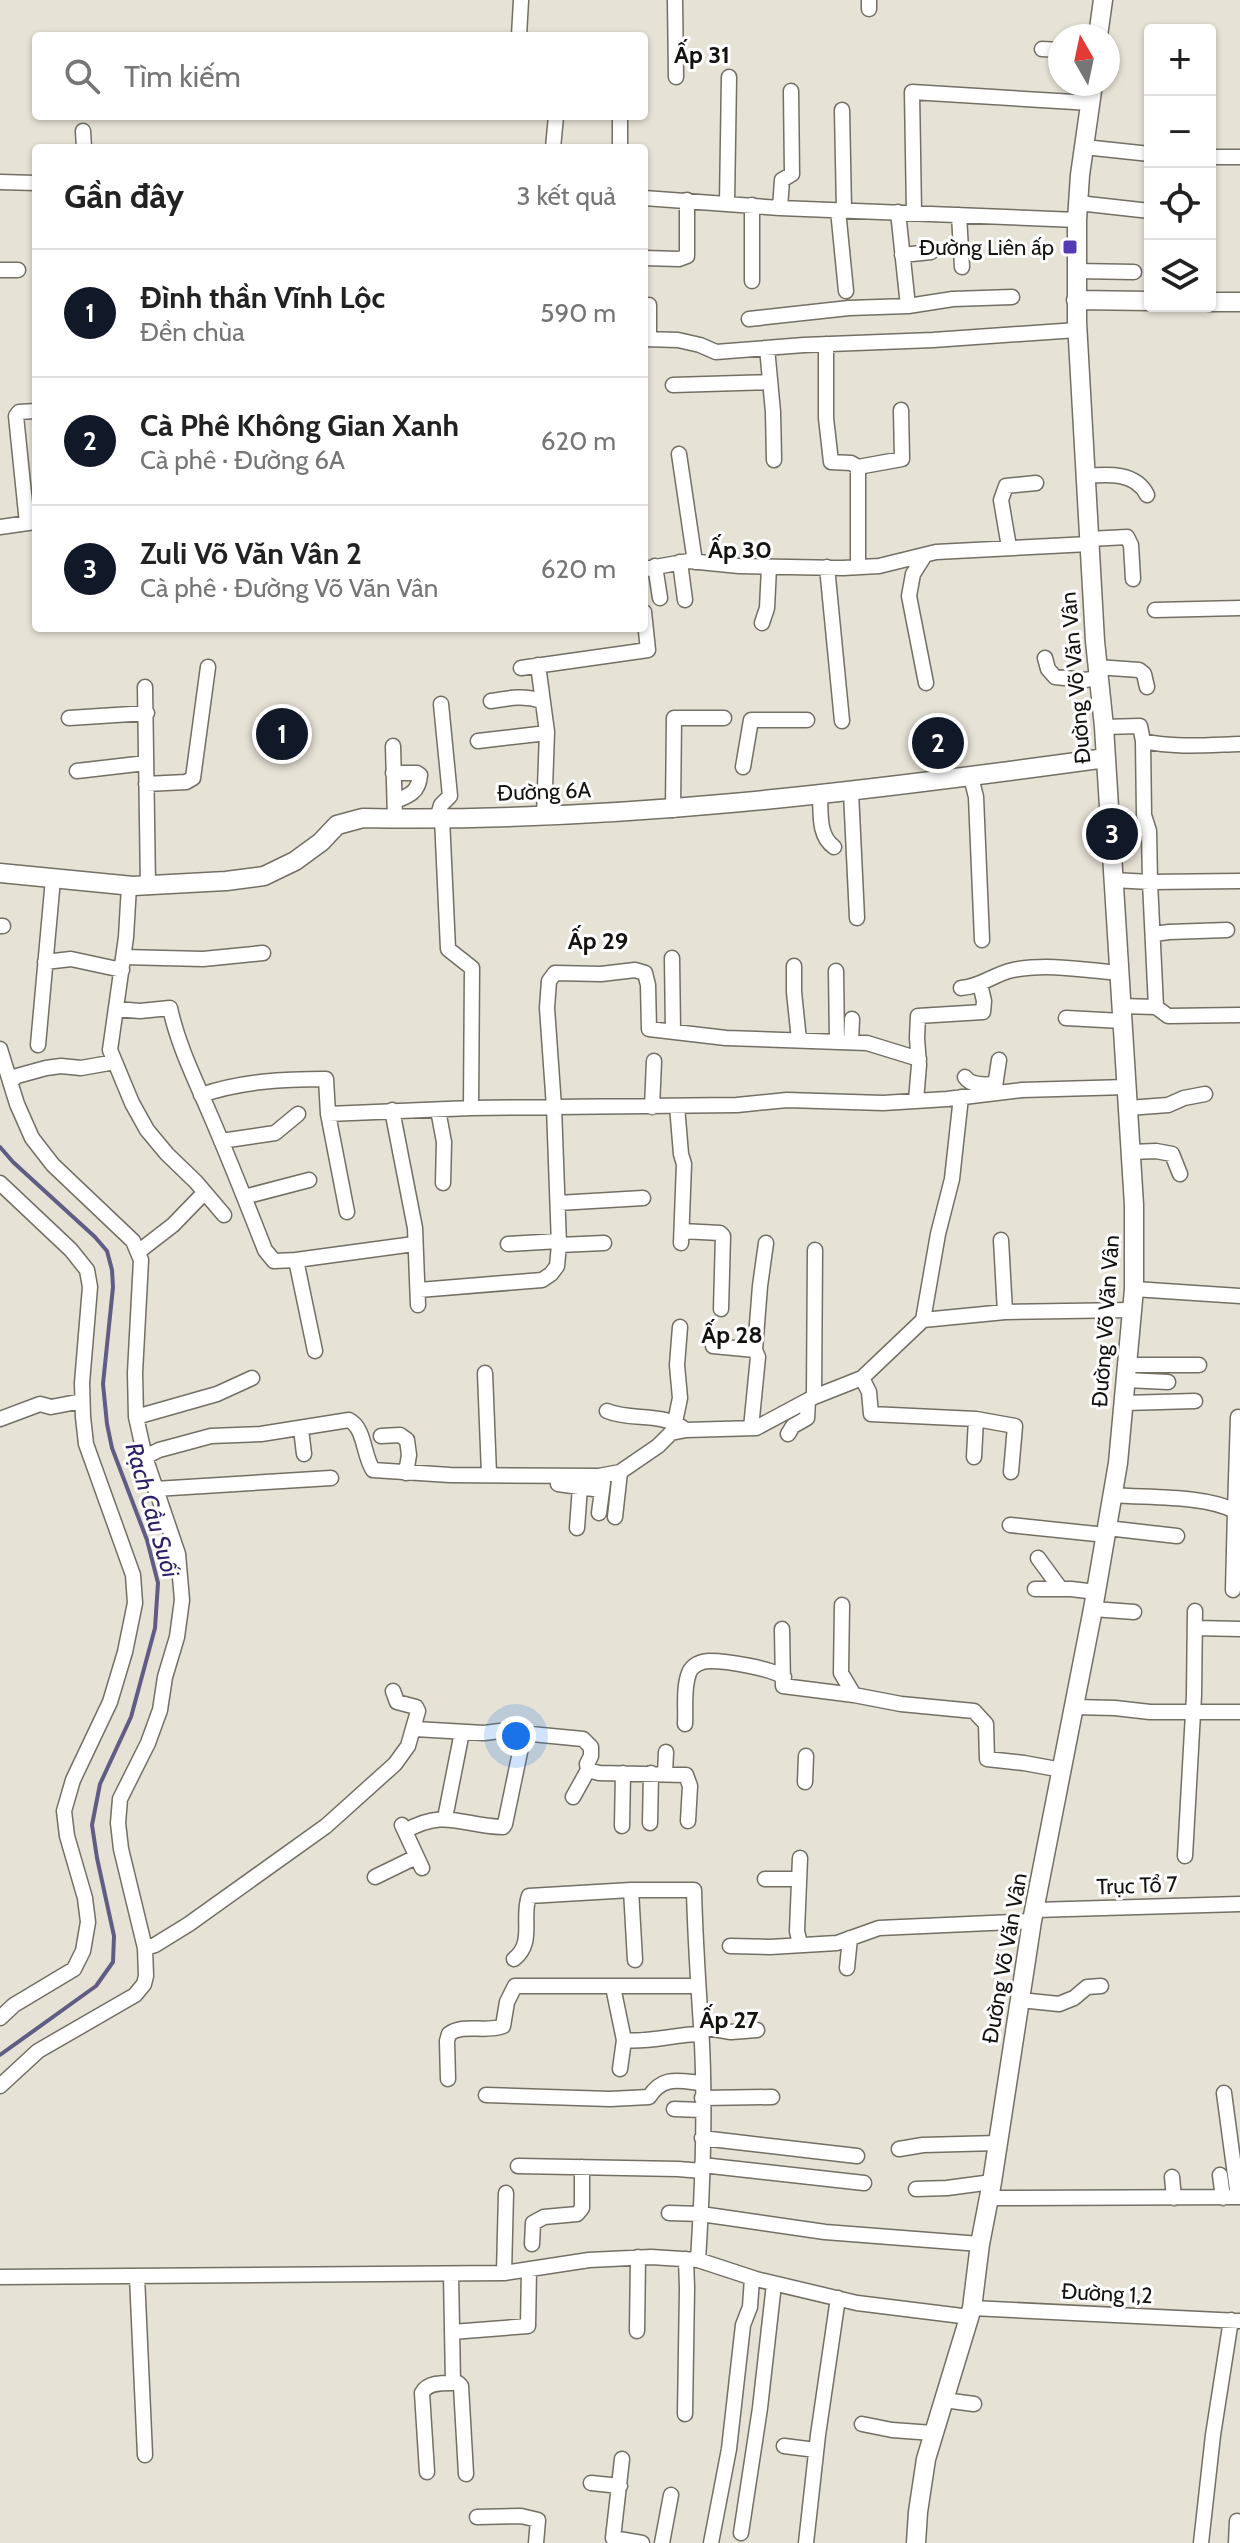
<!DOCTYPE html>
<html lang="vi">
<head>
<meta charset="utf-8">
<style>
  body { margin:0; font-family:Cabin,sans-serif; background:#f2f2f2; color:#222 }
  .controls { position:absolute; right:24px; top:24px; display:grid; overflow:hidden; border-radius:8px; box-shadow:0 2px 6px #0004 }
  .controls button { width:72px; height:72px; display:grid; place-items:center; padding:0; border:0; border-bottom:2px solid #e0e0e0; background:#fff; color:#222; font:40px sans-serif }
  .compass { position:absolute; left:1048px; top:24px; width:72px; height:72px; border-radius:50%; background:#fff; box-shadow:0 2px 6px #0004; rotate:351deg }
  .you { position:absolute; left:516px; top:1736px; width:28px; height:28px; margin:-20px; border:6px solid #fff; border-radius:50%; background:#1a73e8; box-shadow:0 0 0 12px #1a73e833 }
  .badge { display:grid; place-items:center; width:52px; height:52px; border-radius:50%; background:#111827; color:#fff; font-size:26px; font-weight:700 }
  .pin { position:absolute; translate:-50% -50%; border:4px solid #fff; box-shadow:0 2px 8px #0006 }
  .list { margin:0; padding:0; list-style:none }
  h2 { display:flex; justify-content:space-between; align-items:center; height:104px; margin:0; padding:0 32px; font-size:34px }
  h2 small { font-size:26px; font-weight:400; color:#767676 }
  .list li { display:grid; grid-template-columns:52px 1fr auto; gap:24px; align-items:center; box-sizing:border-box; height:128px; padding:0 32px; border-top:2px solid #e0e0e0 }
  .list b { display:block; font-size:30px; white-space:nowrap }
  .list p { margin:0; font-size:26px; white-space:nowrap; color:#767676 }
  .list em { font-size:26px; font-style:normal; color:#767676 }
  .icon { flex:none; width:44px; height:44px; fill:none; stroke:currentColor; stroke-width:2; stroke-linecap:round; stroke-linejoin:round }
  .map { position:relative; flex:none; width:1240px; height:2543px; overflow:hidden }
  .search { position:absolute; background:#fff; box-shadow:0 2px 6px #0004; left:32px; top:32px; width:616px; height:88px; display:flex; align-items:center; gap:20px; box-sizing:border-box; padding:0 28px; border-radius:8px; color:#767676; font-size:30px }
  .panel { position:absolute; background:#fff; box-shadow:0 2px 6px #0004; left:32px; top:144px; width:616px; height:488px; border-radius:8px }
  .map>svg:first-child { display:block }
  .lines { fill:none; stroke-linecap:round; stroke-linejoin:round }
  .stream { stroke:#605d85; stroke-width:4 }
  .minor-casing { stroke:#736f65; stroke-width:17 }
  .tertiary-casing { stroke:#736f65; stroke-width:21 }
  .minor { stroke:#fff; stroke-width:14 }
  .tertiary { stroke:#fff; stroke-width:18 }
  .poi-dot { fill:#533bb3; stroke:#fff; stroke-width:3 }
  .labels { text-anchor:middle; stroke-width:6; stroke-linejoin:round; paint-order:stroke }
  .poi-label { font-size:22px; fill:#14130f; stroke:#fff; text-anchor:end }
  .street-label { font-size:22px; fill:#14130f; stroke:#fff }
  .neighbourhood-label { font-size:24px; font-weight:bold; fill:#14130f; stroke:#fff }
  .water-label { font-size:24px; font-style:italic; fill:#2e2167; stroke:#fff }
</style>
</head>
<body>
<div class="map">
<svg width="1240" height="2543" viewBox="0 0 1240 2543">
  <rect width="100%" height="100%" fill="#e7e2d6"/>
  <g class="lines">
    <path class="stream" d="M 0,1147 L 13,1162 L 95,1237 L 107,1251 L 112,1270 L 113,1287 L 103,1384 L 107,1424 L 112,1448 L 147,1540 L 158,1583 L 155,1628 L 131,1717 L 100,1784 L 92,1825 L 97,1858 L 114,1936 L 113,1962 L 96,1986 L 0,2055"/>
    <defs>
      <path id="minor" d="M 675,0 L 676,77
        M 869,0 L 869,9
        M 519,36 L 521,0
        M 1042,49 L 1060,50
        M 842,110 L 844,210
        M 83,131 L 84,148
        M 1084,147 L 1150,154
        M 553,148 L 556,116
        M 620,148 L 620,116
        M 1210,157 L 1240,157
        M 0,182 L 36,183
        M 644,198 L 780,208 L 1077,220
        M 727,203 L 729,77
        M 1078,203 L 1150,211
        M 780,208 L 782,180 L 792,174 L 791,91
        M 838,210 L 846,291
        M 898,212 L 908,306
        M 914,213 L 912,92 L 1091,103
        M 959,215 L 962,267
        M 902,255 L 931,252
        M 644,258 L 679,259 L 687,256 L 687,200
        M 0,270 L 18,270
        M 1076,271 L 1134,272
        M 752,281 L 752,205
        M 749,319 L 849,308 L 908,306 L 953,299 L 1012,297
        M 644,339 L 678,340 L 700,345 L 716,352 L 804,345 L 933,340 L 1077,330
        M 649,339 L 649,305
        M 826,344 L 826,418 L 831,462 L 851,463 L 858,467 L 902,459 L 901,410
        M 767,348 L 773,412 L 774,460
        M 673,385 L 770,382
        M 679,454 L 695,562
        M 858,467 L 858,567
        M 1085,476 C 1108,474 1136,472 1147,495
        M 27,523 L 16,416 L 19,412 L 36,411
        M 0,527 L 35,522
        M 1089,539 L 1127,537 L 1131,545 L 1133,579
        M 1009,547 L 1001,500 L 1006,486 L 1036,483
        M 925,555 L 913,574 L 909,596 L 926,683
        M 680,562 L 685,600
        M 655,566 L 660,598
        M 827,567 L 842,721
        M 644,569 L 689,561 L 739,566 L 843,568 L 879,566 L 936,552 L 1089,544
        M 1155,610 L 1240,608
        M 762,623 L 767,608 L 769,567
        M 1045,658 L 1048,669 L 1055,677 L 1085,680 L 1098,678
        M 538,665 L 547,732 L 544,816
        M 1097,667 L 1139,670 L 1144,674 L 1147,687
        M 521,668 L 648,650 L 644,612
        M 145,687 L 148,887
        M 491,701 C 509,698 524,695 542,701
        M 69,718 L 147,713
        M 1104,727 L 1140,726 L 1143,741 C 1175,748 1207,745 1240,744
        M 478,741 L 547,733
        M 393,746 L 395,818
        M 743,767 L 751,720 L 807,720
        M 77,771 L 146,763
        M 393,773 L 417,773 L 420,775 C 419,792 409,796 395,801
        M 971,777 L 976,797 L 982,940
        M 146,784 L 186,782 L 193,778 L 208,667
        M 851,792 L 857,918
        M 820,795 C 821,813 818,836 834,847
        M 673,810 L 674,718 L 724,718
        M 442,818 L 448,949 L 472,968 L 471,1108
        M 437,819 L 441,805 L 450,796 L 441,704
        M 1113,880 L 1150,882 L 1149,831 L 1144,815 L 1143,741
        M 129,886 L 126,937 L 110,1050 L 132,1103 L 147,1130 L 167,1154 L 196,1182 L 224,1215
        M 0,926 L 3,926
        M 1154,934 L 1169,932 L 1227,930
        M 123,957 L 203,959 L 263,953
        M 672,958 L 673,1032
        M 45,962 L 71,959 L 122,970
        M 794,966 L 794,992 L 799,1040
        M 836,971 L 837,1041
        M 961,988 C 980,987 994,974 1013,970 C 1047,963 1085,970 1119,973
        M 1121,1006 L 1156,1007 L 1168,1016 L 1240,1015
        M 1156,1007 L 1150,882 L 1240,881
        M 116,1009 L 140,1011 L 170,1008 C 178,1045 194,1077 209,1112 C 229,1158 247,1204 265,1250 L 274,1261 L 296,1260 L 414,1244
        M 1066,1018 L 1122,1021
        M 851,1042 L 852,1019
        M 38,1045 L 53,879
        M 0,1049 L 17,1104 L 32,1138 L 53,1165 L 133,1241 L 141,1260 L 135,1373 L 136,1417 L 145,1457 L 178,1554 L 182,1600 L 177,1637 L 165,1677 L 160,1710 L 148,1743 L 120,1799 L 118,1823 L 121,1849 L 145,1948 L 146,1976 L 144,1984 L 135,1995 L 38,2051 L 0,2086
        M 965,1077 C 971,1086 984,1085 994,1084
        M 10,1082 L 17,1076 L 46,1068 L 61,1066 L 81,1068 L 115,1062
        M 994,1093 L 999,1060
        M 201,1095 C 242,1081 284,1079 326,1079 L 328,1114 L 471,1108 L 737,1105 L 787,1100 L 883,1103 L 947,1099 L 1022,1090 L 1127,1087
        M 916,1100 L 919,1065 L 917,1038 L 918,1016 L 983,1012 L 984,1001 L 980,984
        M 677,1106 L 681,1154 L 684,1164 L 681,1243
        M 652,1107 L 654,1061
        M 1128,1108 L 1168,1105 L 1184,1098 L 1205,1094
        M 392,1110 L 415,1228 L 418,1305
        M 438,1110 L 444,1142 L 443,1183
        M 328,1114 L 347,1212
        M 221,1141 L 275,1133 L 298,1114
        M 1131,1152 L 1156,1151 L 1172,1154 L 1180,1174
        M 0,1183 L 71,1250 L 87,1270 L 90,1287 L 82,1383 L 83,1417 L 86,1444 L 133,1575 L 135,1603 L 125,1652 L 110,1702 L 73,1780 L 64,1811 L 67,1836 L 85,1898 L 88,1922 L 83,1951 L 74,1969 L 14,2005 L 0,2018
        M 244,1197 L 309,1180
        M 558,1203 L 643,1198
        M 682,1231 L 720,1233 L 723,1236 L 721,1309
        M 1001,1240 L 1005,1312
        M 508,1244 L 559,1241
        M 559,1245 L 604,1243
        M 138,1252 L 173,1225 L 204,1193
        M 296,1260 L 315,1351
        M 1134,1289 L 1240,1296
        M 419,1290 L 542,1280 L 551,1274 L 557,1266 L 559,1245 L 554,1107 L 547,1008 L 549,981 L 555,973 L 601,974 L 635,970 L 645,973 L 648,985 L 649,1029 L 726,1038 L 867,1043 L 919,1059
        M 923,1320 L 938,1234 L 952,1179 L 961,1097
        M 713,1346 L 755,1350
        M 1128,1365 L 1199,1365
        M 485,1373 L 489,1474
        M 862,1378 L 869,1392 L 871,1414 L 976,1419 L 1015,1426 L 1011,1472
        M 1126,1380 L 1168,1382
        M 814,1397 L 815,1250
        M 1124,1403 L 1195,1401
        M 607,1411 C 631,1421 660,1412 683,1428
        M 136,1417 L 217,1394 L 252,1378
        M 0,1419 L 40,1404 L 51,1407 L 82,1401
        M 675,1422 L 680,1398 L 677,1365 L 680,1327
        M 751,1428 L 758,1357 L 755,1350 L 760,1286 L 766,1243
        M 301,1429 L 304,1454
        M 788,1434 L 793,1426 L 807,1418 L 808,1401
        M 381,1436 L 400,1435 L 407,1440 L 409,1455 L 406,1473
        M 145,1457 L 159,1450 L 211,1436 L 261,1434 L 349,1420 C 365,1428 363,1455 373,1470 L 450,1475 L 599,1476 L 620,1472 L 658,1446 L 671,1433 L 686,1430 L 756,1428 L 814,1397 L 862,1378 L 923,1320 L 1005,1312 L 1132,1310
        M 974,1457 L 976,1419
        M 558,1484 L 601,1490
        M 155,1489 L 331,1478
        M 1113,1495 C 1147,1498 1205,1495 1235,1511 L 1233,1590
        M 1235,1511 L 1238,1417
        M 599,1513 L 603,1483
        M 615,1517 L 620,1472
        M 1010,1525 L 1106,1535
        M 577,1528 L 580,1487
        M 1107,1528 L 1177,1536
        M 1038,1558 L 1060,1588
        M 1035,1589 L 1071,1589 L 1096,1592
        M 842,1605 L 841,1673 L 854,1695 L 901,1704 L 974,1711 L 986,1724 L 987,1759 L 1024,1763 L 1062,1770
        M 1093,1609 L 1134,1612
        M 1195,1628 L 1240,1629
        M 782,1629 L 783,1686 L 854,1695
        M 1074,1707 L 1115,1708 L 1150,1712 L 1240,1712
        M 685,1724 C 686,1709 683,1688 689,1673 C 692,1665 701,1661 710,1661 C 727,1661 770,1668 784,1677
        M 415,1729 L 484,1733 L 500,1731 L 583,1739 L 591,1747 L 591,1756 L 587,1764 L 588,1770 L 573,1797
        M 588,1770 L 599,1773 L 686,1775 L 690,1786 L 688,1821
        M 665,1774 L 666,1752
        M 805,1782 L 806,1756
        M 445,1818 L 462,1732
        M 650,1823 L 651,1773
        M 402,1825 L 422,1868
        M 622,1826 L 623,1773
        M 405,1831 C 446,1808 461,1826 503,1827 L 505,1824 L 524,1733
        M 1185,1856 L 1194,1695 L 1195,1611
        M 375,1877 L 416,1857
        M 765,1879 L 799,1879
        M 1035,1910 L 1240,1904
        M 800,1944 L 797,1931 L 800,1858
        M 730,1946 L 770,1947 L 837,1943 L 879,1928 L 1032,1921
        M 145,1948 L 155,1945 L 189,1924 L 326,1826 L 395,1764 L 408,1746 L 418,1711 L 416,1707 L 397,1702 L 393,1691
        M 514,1959 C 535,1943 521,1917 529,1896 L 631,1890
        M 635,1960 L 631,1890 L 694,1890 C 695,1936 698,1980 701,2026 C 706,2103 703,2182 698,2260
        M 847,1968 L 850,1938
        M 613,1987 L 624,2040 L 620,2069
        M 1020,2000 L 1059,2004 L 1074,1998 L 1087,1987 L 1101,1986
        M 701,2027 L 731,2032 L 757,2030
        M 624,2040 C 648,2043 676,2034 701,2034
        M 448,2079 L 447,2041 L 449,2034 C 463,2023 486,2033 503,2026 L 507,2002 L 515,1986 L 697,1986
        M 1224,2093 L 1238,2197
        M 486,2095 L 610,2099 L 649,2097 C 663,2075 679,2081 702,2083
        M 702,2098 L 772,2097
        M 674,2109 L 702,2110
        M 702,2138 L 857,2156
        M 899,2149 L 923,2145 L 998,2143
        M 702,2165 L 864,2183
        M 518,2166 L 678,2169 L 702,2171
        M 1220,2175 L 1223,2198
        M 1172,2177 L 1174,2198
        M 916,2189 L 947,2188 L 992,2182
        M 990,2198 L 1240,2197
        M 669,2213 L 701,2214 L 825,2232 L 980,2244
        M 532,2244 L 533,2223 L 544,2217 L 577,2214 L 582,2208 L 582,2167
        M 504,2273 L 506,2193
        M 451,2274 L 453,2383
        M 137,2276 L 145,2455
        M 0,2277 L 504,2273 L 589,2260 L 651,2257 L 698,2260 L 756,2279 L 857,2303 L 970,2317
        M 972,2308 L 1240,2321
        M 637,2331 L 638,2257
        M 452,2332 L 528,2326 L 529,2269
        M 944,2400 L 974,2404
        M 685,2414 L 687,2288 L 686,2259
        M 862,2424 L 892,2430 L 933,2433
        M 784,2446 L 816,2450
        M 622,2459 L 613,2538 L 642,2543
        M 427,2472 L 422,2393 C 428,2381 447,2383 458,2383 L 461,2386 L 466,2474
        M 591,2483 L 620,2486
        M 477,2517 L 521,2516 L 538,2520 L 536,2543
        M 741,2533 L 760,2408 L 774,2284
        M 662,2543 L 671,2495
        M 711,2543 L 729,2449 L 743,2325 L 750,2307 L 752,2278
        M 806,2543 L 818,2435 L 838,2298
        M 1201,2543 L 1213,2435 L 1231,2320
        M 1236,2543 L 1237,2521"/>
      <path id="tertiary" d="M 1098,36 L 1103,0
        M 1076,300 L 1150,301
        M 1210,302 L 1240,302
        M 0,873 L 133,886 L 226,881 L 264,876 L 295,861 L 321,842 L 337,825 L 363,818 C 615,823 858,792 1106,758
        M 916,2543 L 918,2512 L 926,2459 L 972,2308 L 980,2244 L 992,2182 L 1032,1921 L 1093,1609 L 1118,1463 L 1134,1289 L 1134,1205 L 1104,727 L 1095,641 L 1077,322 L 1077,220 L 1080,175 L 1093,84"/>
    </defs>
    <use href="#minor" class="minor-casing"/>
    <use href="#tertiary" class="tertiary-casing"/>
    <use href="#minor" class="minor"/>
    <use href="#tertiary" class="tertiary"/>
  </g>
  <rect class="poi-dot" x="1062" y="239" width="16" height="16" rx="4"/>
  <g class="labels">
    <g class="poi-label">
      <text x="1054" y="255">Đường Liên ấp</text>
    </g>
    <g class="street-label">
      <text transform="translate(1075 678) rotate(-95)" y="8">Đường Võ Văn Vân</text>
      <text transform="translate(544 791) rotate(-2)" y="8">Đường 6A</text>
      <text transform="translate(1105 1321) rotate(-86)" y="8">Đường Võ Văn Vân</text>
      <text transform="translate(1137 1885) rotate(-2)" y="8">Trục Tổ 7</text>
      <text transform="translate(1004 1958) rotate(-80)" y="8">Đường Võ Văn Vân</text>
      <text transform="translate(1107 2293) rotate(3)" y="8">Đường 1,2</text>
    </g>
    <g class="neighbourhood-label">
      <text x="702" y="63">Ấp 31</text>
      <text x="740" y="558">Ấp 30</text>
      <text x="598" y="949">Ấp 29</text>
      <text x="732" y="1343">Ấp 28</text>
      <text x="729" y="2028">Ấp 27</text>
    </g>
    <g class="water-label">
      <text transform="translate(152 1510) rotate(74)" y="8">Rạch Cầu Suối</text>
    </g>
  </g>
</svg>
<div class="controls">
<button>+</button>
<button>−</button>
<button><svg class="icon" aria-label="locate" viewBox="0 0 24 24"><circle cx="12" cy="12" r="6"/><path d="M12 2v4M12 18v4M2 12h4M18 12h4"/></svg></button>
<button><svg class="icon" aria-label="layers" viewBox="0 0 24 24"><path d="M12 4l9 5-9 5-9-5zM3 14l9 5 9-5"/></svg></button>
</div>
<svg class="compass" viewBox="-18 -18 36 36"><path d="M0-13l5 13h-10z" fill="#e53935"/><path d="M0 13l5-13h-10z" fill="#767676"/></svg>
<div class="you"></div>
<div class="pin badge" style="left:282px;top:734px">1</div>
<div class="pin badge" style="left:938px;top:743px">2</div>
<div class="pin badge" style="left:1112px;top:834px">3</div>
<div class="search"><svg class="icon" aria-label="search" viewBox="0 0 24 24"><circle cx="10" cy="10" r="6"/><path d="M15 15l6 6"/></svg>Tìm kiếm</div>
<section class="panel">
<h2>Gần đây<small>3 kết quả</small></h2>
<ul class="list">
<li><span class="badge">1</span><div><b>Đình thần Vĩnh Lộc</b><p>Đền chùa</p></div><em>590 m</em></li>
<li><span class="badge">2</span><div><b>Cà Phê Không Gian Xanh</b><p>Cà phê · Đường 6A</p></div><em>620 m</em></li>
<li><span class="badge">3</span><div><b>Zuli Võ Văn Vân 2</b><p>Cà phê · Đường Võ Văn Vân</p></div><em>620 m</em></li>
</ul>
</section>
</div>
</body>
</html>
